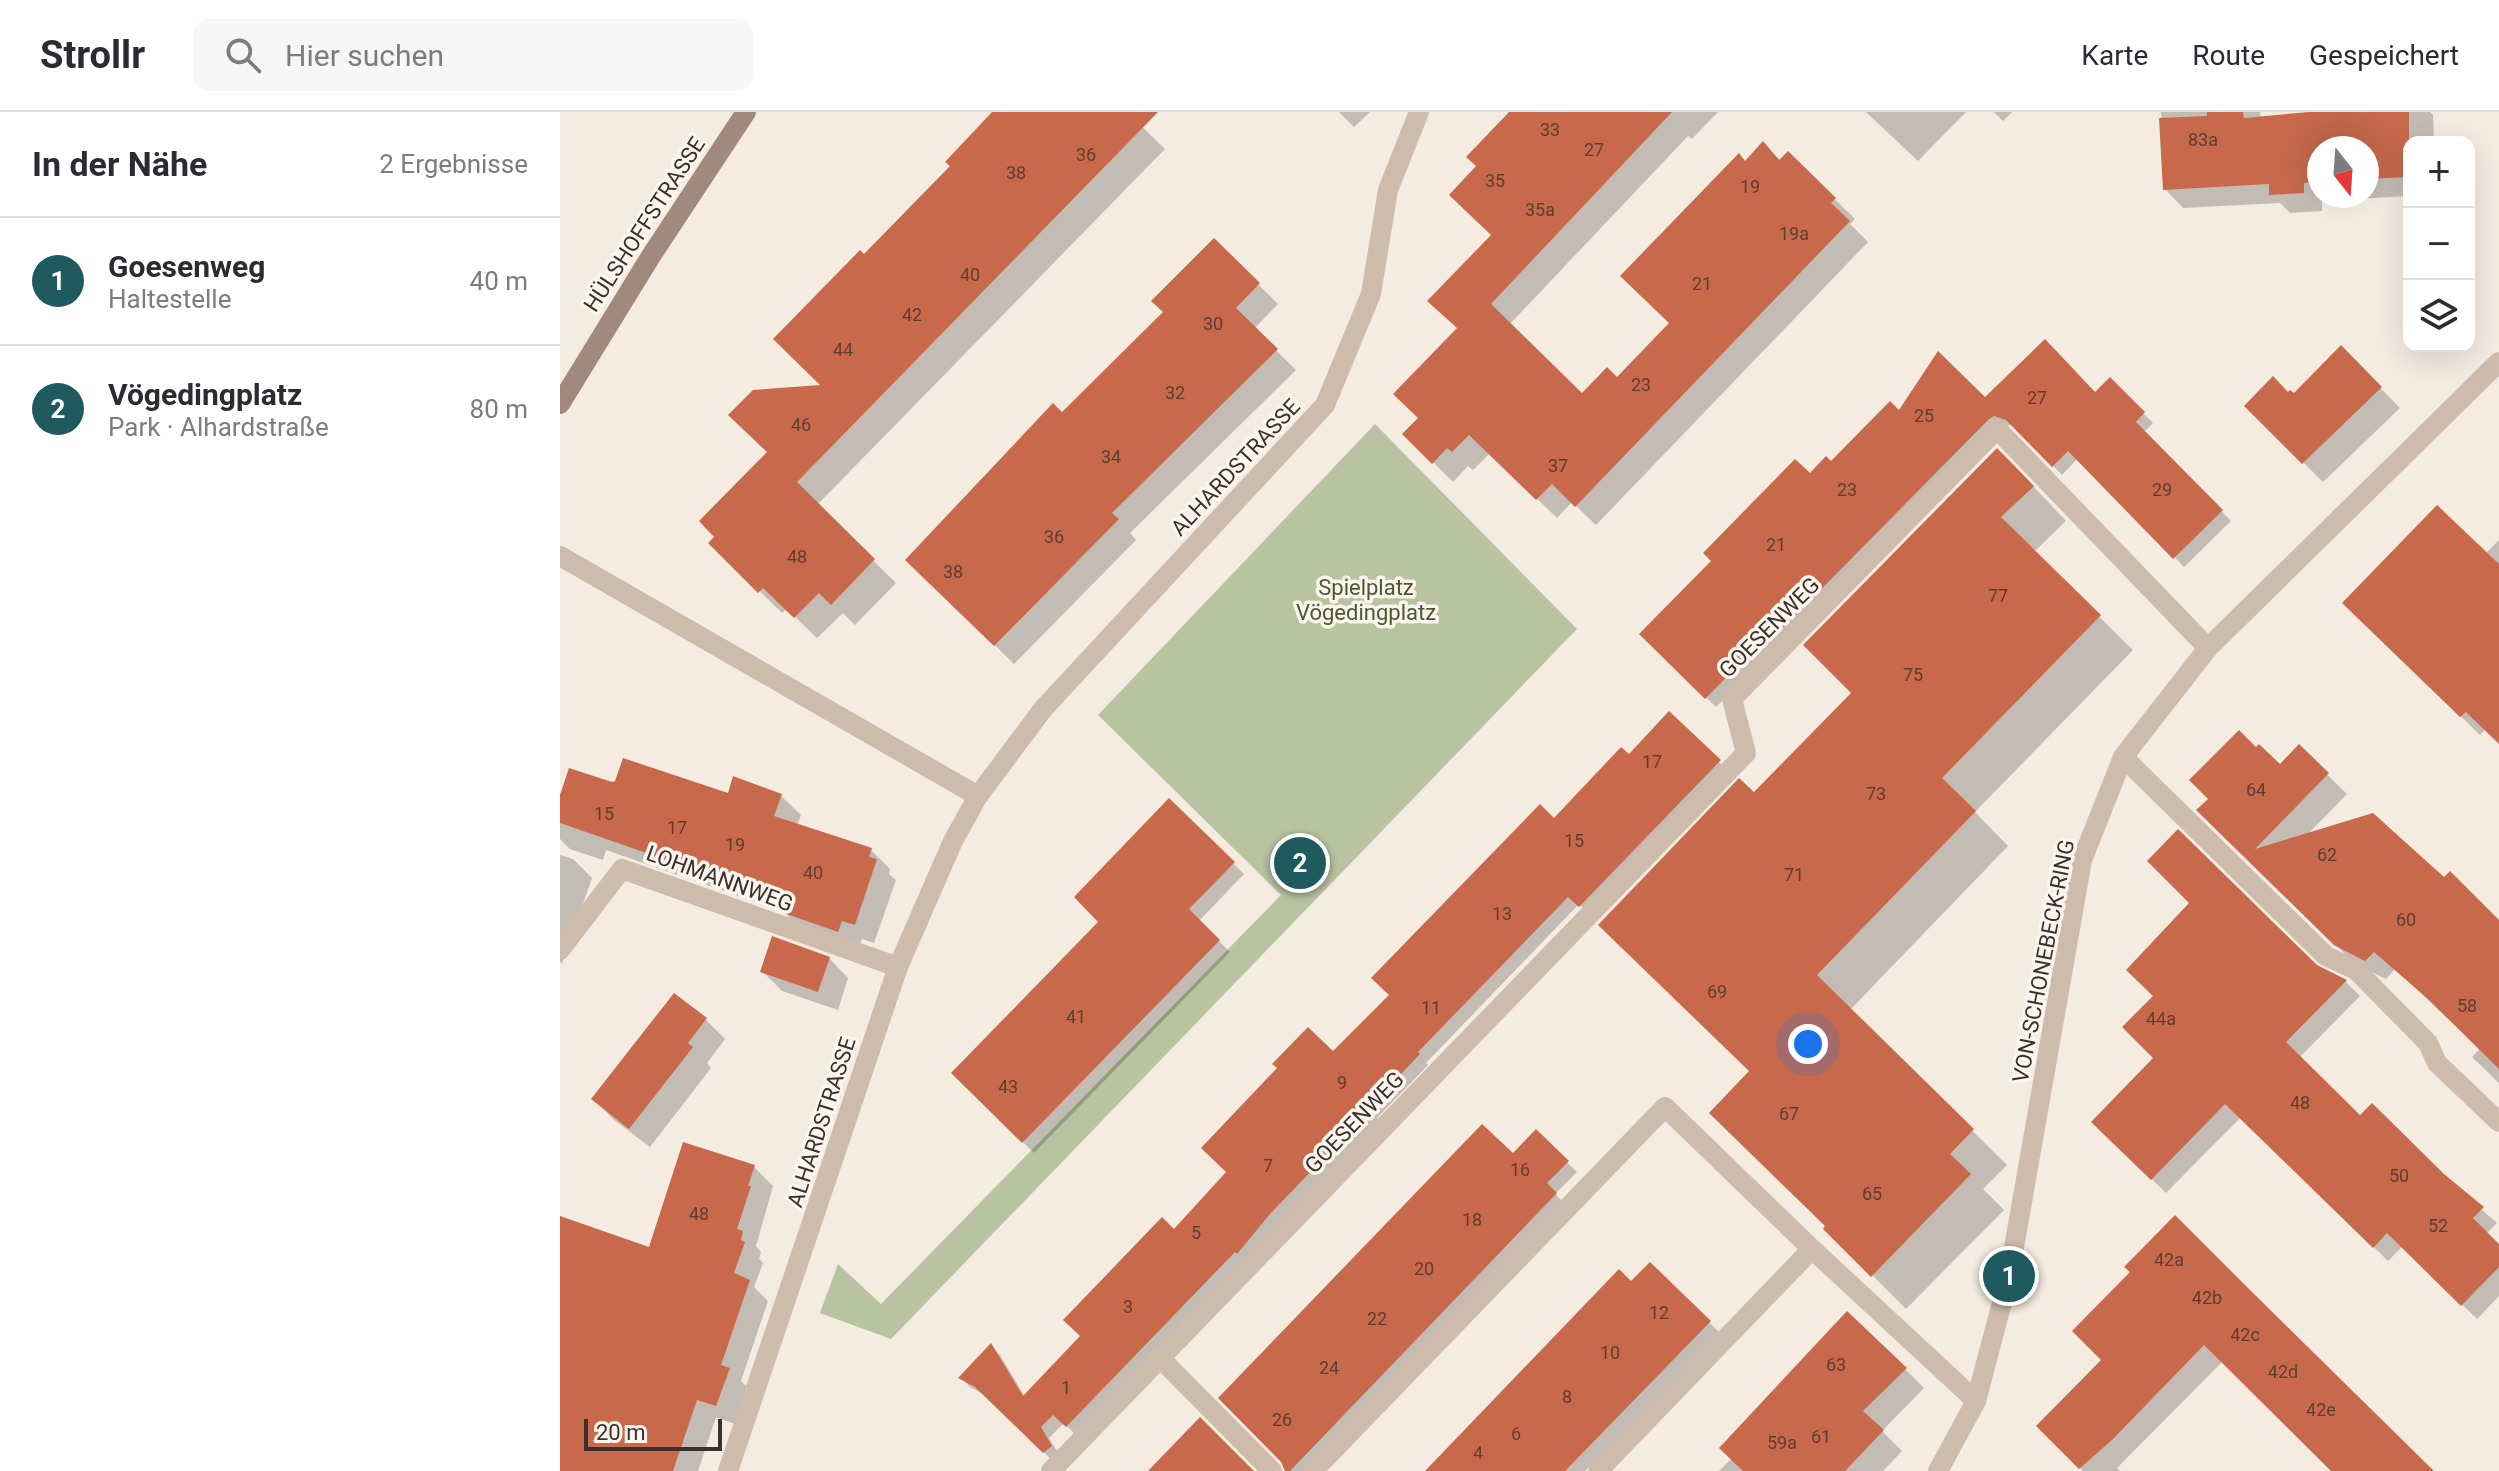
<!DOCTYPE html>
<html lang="de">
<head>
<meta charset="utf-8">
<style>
  body { margin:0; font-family:Roboto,sans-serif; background:#f7f7f7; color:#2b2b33 }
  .controls { position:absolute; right:24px; top:24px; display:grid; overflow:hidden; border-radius:16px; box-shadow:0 8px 32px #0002 }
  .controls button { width:72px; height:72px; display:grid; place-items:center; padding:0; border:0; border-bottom:2px solid #e1e1e2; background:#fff; color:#2b2b33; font:40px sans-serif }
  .compass { position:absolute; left:1747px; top:24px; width:72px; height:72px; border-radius:50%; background:#fff; box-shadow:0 8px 32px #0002; rotate:163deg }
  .scale { position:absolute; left:24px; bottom:20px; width:138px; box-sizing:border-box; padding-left:8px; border:4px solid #3b302b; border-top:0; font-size:22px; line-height:28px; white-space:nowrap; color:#3b302b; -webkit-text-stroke:6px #fbf5ee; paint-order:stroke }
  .you { position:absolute; left:1248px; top:932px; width:28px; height:28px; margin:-20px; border:6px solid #fff; border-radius:50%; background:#1a73e8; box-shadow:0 0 0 12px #1a73e833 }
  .badge { display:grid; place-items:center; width:52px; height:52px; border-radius:50%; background:#1f5a5e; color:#fff; font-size:26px; font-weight:700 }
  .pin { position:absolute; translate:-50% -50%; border:4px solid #fff; box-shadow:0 2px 8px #0006 }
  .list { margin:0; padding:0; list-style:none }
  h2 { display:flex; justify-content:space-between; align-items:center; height:104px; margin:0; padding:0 32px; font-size:34px }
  h2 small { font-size:26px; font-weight:400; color:#7c7c81 }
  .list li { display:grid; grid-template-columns:52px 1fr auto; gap:24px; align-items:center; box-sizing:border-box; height:128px; padding:0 32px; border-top:2px solid #e1e1e2 }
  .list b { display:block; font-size:30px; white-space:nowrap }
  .list p { margin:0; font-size:26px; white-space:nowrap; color:#7c7c81 }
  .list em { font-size:26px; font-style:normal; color:#7c7c81 }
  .icon { flex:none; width:44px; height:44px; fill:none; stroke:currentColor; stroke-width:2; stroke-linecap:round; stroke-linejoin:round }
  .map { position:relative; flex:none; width:1939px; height:1359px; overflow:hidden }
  header { display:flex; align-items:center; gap:48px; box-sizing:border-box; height:112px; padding:0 40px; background:#fff; border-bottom:2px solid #e1e1e2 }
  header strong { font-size:38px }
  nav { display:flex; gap:44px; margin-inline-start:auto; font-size:28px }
  .search { width:560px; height:72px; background:#f7f7f7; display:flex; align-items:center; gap:20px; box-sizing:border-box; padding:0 28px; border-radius:16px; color:#7c7c81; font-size:30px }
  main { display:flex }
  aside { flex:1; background:#fff }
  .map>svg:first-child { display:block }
  .green { fill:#b8c4a0 }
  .shadow { fill:#0003; fill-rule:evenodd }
  .building { fill:#c8694b }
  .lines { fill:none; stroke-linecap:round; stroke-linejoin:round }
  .lane { stroke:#cdbbac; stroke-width:20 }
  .street { stroke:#cdbbac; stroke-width:20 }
  .secondary { stroke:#a18a7d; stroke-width:20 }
  .labels { text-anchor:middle; stroke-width:7; stroke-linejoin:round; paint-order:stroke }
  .number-label { font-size:18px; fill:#5e3e33 }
  .street-label { font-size:22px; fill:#3b302b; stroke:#fbf5ee }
  .park-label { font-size:22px; fill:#4a5a2e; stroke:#fbf5ee }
</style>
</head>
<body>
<header>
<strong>Strollr</strong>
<div class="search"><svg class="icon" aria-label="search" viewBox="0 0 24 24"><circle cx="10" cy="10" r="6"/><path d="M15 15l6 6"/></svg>Hier suchen</div>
<nav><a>Karte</a><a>Route</a><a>Gespeichert</a></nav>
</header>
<main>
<aside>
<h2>In der Nähe<small>2 Ergebnisse</small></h2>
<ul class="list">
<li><span class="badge">1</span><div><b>Goesenweg</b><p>Haltestelle</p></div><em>40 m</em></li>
<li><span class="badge">2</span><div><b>Vögedingplatz</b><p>Park · Alhardstraße</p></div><em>80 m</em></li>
</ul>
</aside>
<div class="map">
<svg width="1939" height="1359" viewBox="0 0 1939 1359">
  <rect width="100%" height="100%" fill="#f4ebe1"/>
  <path class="green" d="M 815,312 L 1017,517 L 331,1227 L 260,1201 L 278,1152 L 321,1192 L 721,783 L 538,603 Z"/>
  <path class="shadow" d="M 435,0 L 567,0 L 605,37 L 257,393 L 336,471 L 295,513 L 283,501 L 257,526 L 227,497 L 222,501 L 151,431 L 209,341 L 264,275 L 304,145 L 393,54 Z
    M 779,0 L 810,0 L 794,15 Z
    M 952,0 L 1158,0 L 1132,27 L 1128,24 L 949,213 L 1022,284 L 1057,268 L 1111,212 L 1186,51 L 1203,32 L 1221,49 L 1228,42 L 1295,107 L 1290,112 L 1308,130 L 1036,413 L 1012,390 L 997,406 L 930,341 L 913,358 L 908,354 L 893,370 L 845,322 L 860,306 L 899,217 L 933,123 L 918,55 Z
    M 1306,0 L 1406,0 L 1358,49 Z
    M 1434,0 L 1452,0 L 1443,9 Z
    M 1601,0 L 1700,0 L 1701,7 L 1770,0 L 1870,0 L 1873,3 L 1874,30 L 1849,30 L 1849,84 L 1762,89 L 1762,99 L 1730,101 L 1720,91 L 1623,96 L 1605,77 ZM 1759,36 L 1807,36 L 1807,84 L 1759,84 Z
    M 654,129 L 718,192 L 694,217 L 736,258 L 570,421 L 576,428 L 454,552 L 348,448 L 502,303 L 605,200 Z
    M 1781,236 L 1840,296 L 1763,370 L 1687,294 L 1728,282 L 1734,283 Z
    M 1550,268 L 1593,311 L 1584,320 L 1671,409 L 1624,455 L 1518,346 L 1502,363 L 1457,316 L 1451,313 L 1438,316 L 1156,595 L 1081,522 L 1250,364 L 1271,352 L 1339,301 L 1425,288 L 1536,282 Z
    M 1471,372 L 1506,409 L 1474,440 L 1573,538 L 1415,700 L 1448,734 L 1290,898 L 1447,1053 L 1423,1077 L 1444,1098 L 1346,1197 L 1266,1117 L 1268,1114 L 1192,960 L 1194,683 L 1293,581 L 1246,533 Z
    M 1939,428 L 1939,630 L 1926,617 L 1920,623 L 1785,491 L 1925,442 Z
    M 1110,602 L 1168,659 L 1030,803 L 1019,792 L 866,951 L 868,953 L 817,1006 L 819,1008 L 516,1323 L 504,1311 L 489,1326 L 500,1344 L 493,1349 L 427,1284 L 410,1275 L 401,1266 L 431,1234 L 440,1243 L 465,1285 L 522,1224 L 773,942 L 994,709 L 1069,645 Z
    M 1739,635 L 1787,682 L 1747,723 L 1885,768 L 1939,811 L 1939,971 L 1912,945 L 1920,937 L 1835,857 L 1826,867 L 1795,852 L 1639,698 L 1696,638 L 1720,655 Z
    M 52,672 L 170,684 L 221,684 L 241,703 L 237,714 L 311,738 L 330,757 L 329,762 L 336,768 L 314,831 L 302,827 L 298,838 L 243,819 L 224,800 L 46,738 L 43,748 L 10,737 L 0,727 L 0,689 Z
    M 609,689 L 684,762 L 639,809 L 670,840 L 474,1041 L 394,961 L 541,810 Z
    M 0,743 L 13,747 L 32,766 L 2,851 L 0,850 Z
    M 269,846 L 288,866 L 278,898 L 222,879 L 202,859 Z
    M 1756,855 L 1786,870 L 1800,884 L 1739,946 L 1800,1005 L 1882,1063 L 1937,1111 L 1926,1122 L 1939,1135 L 1939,1184 L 1917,1207 L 1843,1134 L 1828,1149 L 1681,1005 L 1606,1081 L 1534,1010 Z
    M 114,884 L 146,908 L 165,927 L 147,951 L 151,956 L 90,1035 L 53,1007 L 34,987 Z
    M 976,1020 L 1017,1060 L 995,1082 L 1005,1092 L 748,1359 L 726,1359 L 953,1044 Z
    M 194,1055 L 213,1074 L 196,1134 L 201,1140 L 199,1147 L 203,1151 L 194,1175 L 208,1189 L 181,1269 L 188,1276 L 175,1312 L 156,1305 L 138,1359 L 0,1359 L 0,1106 L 90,1137 Z
    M 1090,1152 L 1159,1220 L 1025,1359 L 867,1359 Z
    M 1572,1160 L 1871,1359 L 1774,1359 L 1663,1249 L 1557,1356 L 1560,1359 L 1523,1359 L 1479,1314 L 1544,1248 Z
    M 1345,1257 L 1364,1276 L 1322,1319 L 1342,1339 L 1323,1359 L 1159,1359 L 1172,1346 Z"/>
  <path class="building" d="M 432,0 L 598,0 L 237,370 L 315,447 L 271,493 L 259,481 L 234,506 L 203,476 L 198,481 L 148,431 L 154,425 L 139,409 L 207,340 L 168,303 L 193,278 L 260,273 L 213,227 L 300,138 L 304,142 L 390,54 L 385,50 Z
    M 949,0 L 1112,0 L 931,192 L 1022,281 L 1047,255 L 1057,265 L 1109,211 L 1060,164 L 1179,41 L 1185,49 L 1203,29 L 1219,48 L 1228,39 L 1276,86 L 1271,91 L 1290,109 L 1015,395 L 992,372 L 976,388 L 909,323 L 892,340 L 887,336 L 872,352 L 842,322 L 858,306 L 833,282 L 897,216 L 867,189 L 931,123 L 889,83 L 916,54 L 906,45 Z
    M 1647,0 L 1683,0 L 1684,6 L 1749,0 L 1849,0 L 1849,65 L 1807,67 L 1807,36 L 1759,36 L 1759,70 L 1744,71 L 1744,81 L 1709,83 L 1709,72 L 1603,78 L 1599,6 L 1647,4 Z
    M 654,126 L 700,171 L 676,196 L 718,237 L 552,401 L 559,407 L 434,534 L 345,448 L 493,291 L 502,300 L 603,200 L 591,189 Z
    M 1485,227 L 1535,280 L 1550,265 L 1585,300 L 1576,310 L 1663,398 L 1613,447 L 1508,339 L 1492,355 L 1446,308 L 1434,304 L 1428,308 L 1224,515 L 1220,511 L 1145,587 L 1079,522 L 1151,449 L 1143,441 L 1235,347 L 1250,361 L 1266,344 L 1271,349 L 1330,289 L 1339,298 L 1378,239 L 1425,285 Z
    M 1781,233 L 1822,275 L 1742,352 L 1684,294 L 1713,264 L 1728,280 L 1730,278 L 1734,281 Z
    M 1437,336 L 1474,374 L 1441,405 L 1541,503 L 1382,666 L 1416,699 L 1257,863 L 1414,1017 L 1390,1042 L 1411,1062 L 1311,1165 L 1263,1117 L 1265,1114 L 1149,1001 L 1189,959 L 1038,813 L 1179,666 L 1194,680 L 1291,581 L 1243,533 Z
    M 1877,393 L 1939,452 L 1939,632 L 1906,600 L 1900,605 L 1782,491 Z
    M 1109,599 L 1161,648 L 1019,795 L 1008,785 L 858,940 L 860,942 L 809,996 L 811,997 L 710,1102 L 677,1142 L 675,1140 L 506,1315 L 493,1303 L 481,1315 L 492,1334 L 483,1341 L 415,1275 L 398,1266 L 431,1231 L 463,1284 L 520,1224 L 503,1208 L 602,1105 L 614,1117 L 666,1060 L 641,1036 L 717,956 L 712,952 L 748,915 L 773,939 L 829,883 L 811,866 L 980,692 L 994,706 L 1061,635 L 1069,642 Z
    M 1679,618 L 1696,635 L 1699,632 L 1720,652 L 1739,632 L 1769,661 L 1695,737 L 1813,701 L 1884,765 L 1890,759 L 1939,808 L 1939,957 L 1867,886 L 1814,840 L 1805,849 L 1774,833 L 1636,698 L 1648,687 L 1629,668 Z
    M 63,646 L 168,681 L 173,664 L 222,682 L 214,704 L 312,736 L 309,745 L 317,747 L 295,813 L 282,809 L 278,820 L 221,800 L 225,789 L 0,711 L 0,683 L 9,656 L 52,670 L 55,669 Z
    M 609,686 L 675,750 L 629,797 L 660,828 L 462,1031 L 391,961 L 538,810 L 514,785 Z
    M 1618,717 L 1757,853 L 1787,868 L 1726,930 L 1800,1003 L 1812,991 L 1884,1062 L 1924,1095 L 1913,1106 L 1939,1132 L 1939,1155 L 1901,1194 L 1827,1121 L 1813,1136 L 1665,992 L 1591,1068 L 1531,1010 L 1593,946 L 1562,915 L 1593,884 L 1566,858 L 1629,791 L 1587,749 Z
    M 212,824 L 270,845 L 258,880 L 200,860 Z
    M 114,881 L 147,906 L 128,931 L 133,935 L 69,1017 L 31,987 Z
    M 922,1012 L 953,1041 L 976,1017 L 1009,1049 L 987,1071 L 997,1081 L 730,1359 L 725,1359 L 721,1350 L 658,1286 Z
    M 123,1030 L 195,1053 L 188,1074 L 191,1074 L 177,1117 L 183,1119 L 181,1128 L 185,1130 L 174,1161 L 190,1168 L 161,1253 L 170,1256 L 156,1294 L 137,1288 L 113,1359 L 0,1359 L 0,1104 L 89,1135 Z
    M 1615,1103 L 1691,1179 L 1874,1359 L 1771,1359 L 1644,1233 L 1553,1327 L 1519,1357 L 1476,1314 L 1541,1248 L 1512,1219 L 1570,1160 L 1564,1155 Z
    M 1090,1150 L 1151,1209 L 1005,1359 L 865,1359 L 1059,1157 L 1071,1169 Z
    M 1287,1199 L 1347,1256 L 1303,1299 L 1324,1318 L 1285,1359 L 1183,1359 L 1159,1336 Z
    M 640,1305 L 694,1359 L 588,1359 Z"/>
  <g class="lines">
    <path class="lane" d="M 1563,645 L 1766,844 L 1796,858 L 1868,931 L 1877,951 L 1939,1010
      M 0,838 L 62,757 L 338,855
      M 599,1245 L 712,1359
      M 491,1359 L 1186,641 L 1172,587 L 1437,317 L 1648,536
      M 753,1359 L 1105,995 L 1252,1137 L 1416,1289
      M 1038,1359 L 1252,1137"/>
    <path class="street" d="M 0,444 L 418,684 L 483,597 L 765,293 L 811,182 L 828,78 L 859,0
      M 168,1359 L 338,855 L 393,729 L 418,684
      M 1378,1359 L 1416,1289 L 1449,1164 L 1522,748 L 1563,645 L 1648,536 L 1939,250"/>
    <path class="secondary" d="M 0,292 L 91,144 L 186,0"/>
  </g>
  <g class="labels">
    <g class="number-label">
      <text x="990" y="24">33</text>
      <text x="1643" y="34">83a</text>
      <text x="1034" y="44">27</text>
      <text x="526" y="49">36</text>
      <text x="456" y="67">38</text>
      <text x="935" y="75">35</text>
      <text x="1190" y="81">19</text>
      <text x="980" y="104">35a</text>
      <text x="1234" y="128">19a</text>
      <text x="410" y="169">40</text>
      <text x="1142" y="178">21</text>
      <text x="352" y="209">42</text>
      <text x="653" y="218">30</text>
      <text x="283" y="244">44</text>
      <text x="1081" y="279">23</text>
      <text x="615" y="287">32</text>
      <text x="1477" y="292">27</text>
      <text x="1364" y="310">25</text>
      <text x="241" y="319">46</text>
      <text x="551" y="351">34</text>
      <text x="998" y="360">37</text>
      <text x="1287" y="384">23</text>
      <text x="1602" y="384">29</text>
      <text x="494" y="431">36</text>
      <text x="1216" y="439">21</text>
      <text x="237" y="451">48</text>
      <text x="393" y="466">38</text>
      <text x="1438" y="490">77</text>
      <text x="1353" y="569">75</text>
      <text x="1092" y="656">17</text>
      <text x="1696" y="684">64</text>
      <text x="1316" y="688">73</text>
      <text x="44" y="708">15</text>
      <text x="117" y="722">17</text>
      <text x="1014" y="735">15</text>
      <text x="175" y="739">19</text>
      <text x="1767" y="749">62</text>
      <text x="253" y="767">40</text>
      <text x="1234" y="769">71</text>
      <text x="942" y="808">13</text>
      <text x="1846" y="814">60</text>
      <text x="1157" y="886">69</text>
      <text x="1907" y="900">58</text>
      <text x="871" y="902">11</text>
      <text x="516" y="911">41</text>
      <text x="1601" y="913">44a</text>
      <text x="782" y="977">9</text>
      <text x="448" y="981">43</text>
      <text x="1740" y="997">48</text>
      <text x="1229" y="1008">67</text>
      <text x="708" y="1060">7</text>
      <text x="960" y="1064">16</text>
      <text x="1839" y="1070">50</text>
      <text x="1312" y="1088">65</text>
      <text x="139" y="1108">48</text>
      <text x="912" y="1114">18</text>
      <text x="1878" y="1120">52</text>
      <text x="636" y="1127">5</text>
      <text x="1609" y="1154">42a</text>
      <text x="864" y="1163">20</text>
      <text x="1647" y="1192">42b</text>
      <text x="568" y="1201">3</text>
      <text x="1099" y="1207">12</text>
      <text x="817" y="1213">22</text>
      <text x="1685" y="1229">42c</text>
      <text x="1050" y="1247">10</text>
      <text x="1276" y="1259">63</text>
      <text x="769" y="1262">24</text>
      <text x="1723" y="1266">42d</text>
      <text x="506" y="1282">1</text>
      <text x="1007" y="1291">8</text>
      <text x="1761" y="1304">42e</text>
      <text x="722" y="1314">26</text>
      <text x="956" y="1328">6</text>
      <text x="1261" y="1331">61</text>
      <text x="1222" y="1337">59a</text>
      <text x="918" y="1347">4</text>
    </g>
    <g class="street-label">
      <text transform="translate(84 112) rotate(-57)" y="8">HÜLSHOFFSTRASSE</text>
      <text transform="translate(675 355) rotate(-47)" y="8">ALHARDSTRASSE</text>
      <text transform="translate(1209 515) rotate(-45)" y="8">GOESENWEG</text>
      <text transform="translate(160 766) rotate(20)" y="8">LOHMANNWEG</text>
      <text transform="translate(1483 849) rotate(-79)" y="8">VON-SCHONEBECK-RING</text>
      <text transform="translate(261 1010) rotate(-72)" y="8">ALHARDSTRASSE</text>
      <text transform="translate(794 1010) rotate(-46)" y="8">GOESENWEG</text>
    </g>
    <g class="park-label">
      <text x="806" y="483">Spielplatz<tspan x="806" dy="25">Vögedingplatz</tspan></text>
    </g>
  </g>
</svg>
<div class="controls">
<button>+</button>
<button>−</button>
<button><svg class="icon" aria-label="layers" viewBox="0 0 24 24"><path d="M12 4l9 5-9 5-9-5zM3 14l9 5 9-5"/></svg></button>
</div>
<svg class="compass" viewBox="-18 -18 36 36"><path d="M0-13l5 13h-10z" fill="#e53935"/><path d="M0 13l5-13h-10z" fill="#7c7c81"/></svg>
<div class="scale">20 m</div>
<div class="you"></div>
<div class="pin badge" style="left:1449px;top:1164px">1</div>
<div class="pin badge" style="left:740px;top:751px">2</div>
</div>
</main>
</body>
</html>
